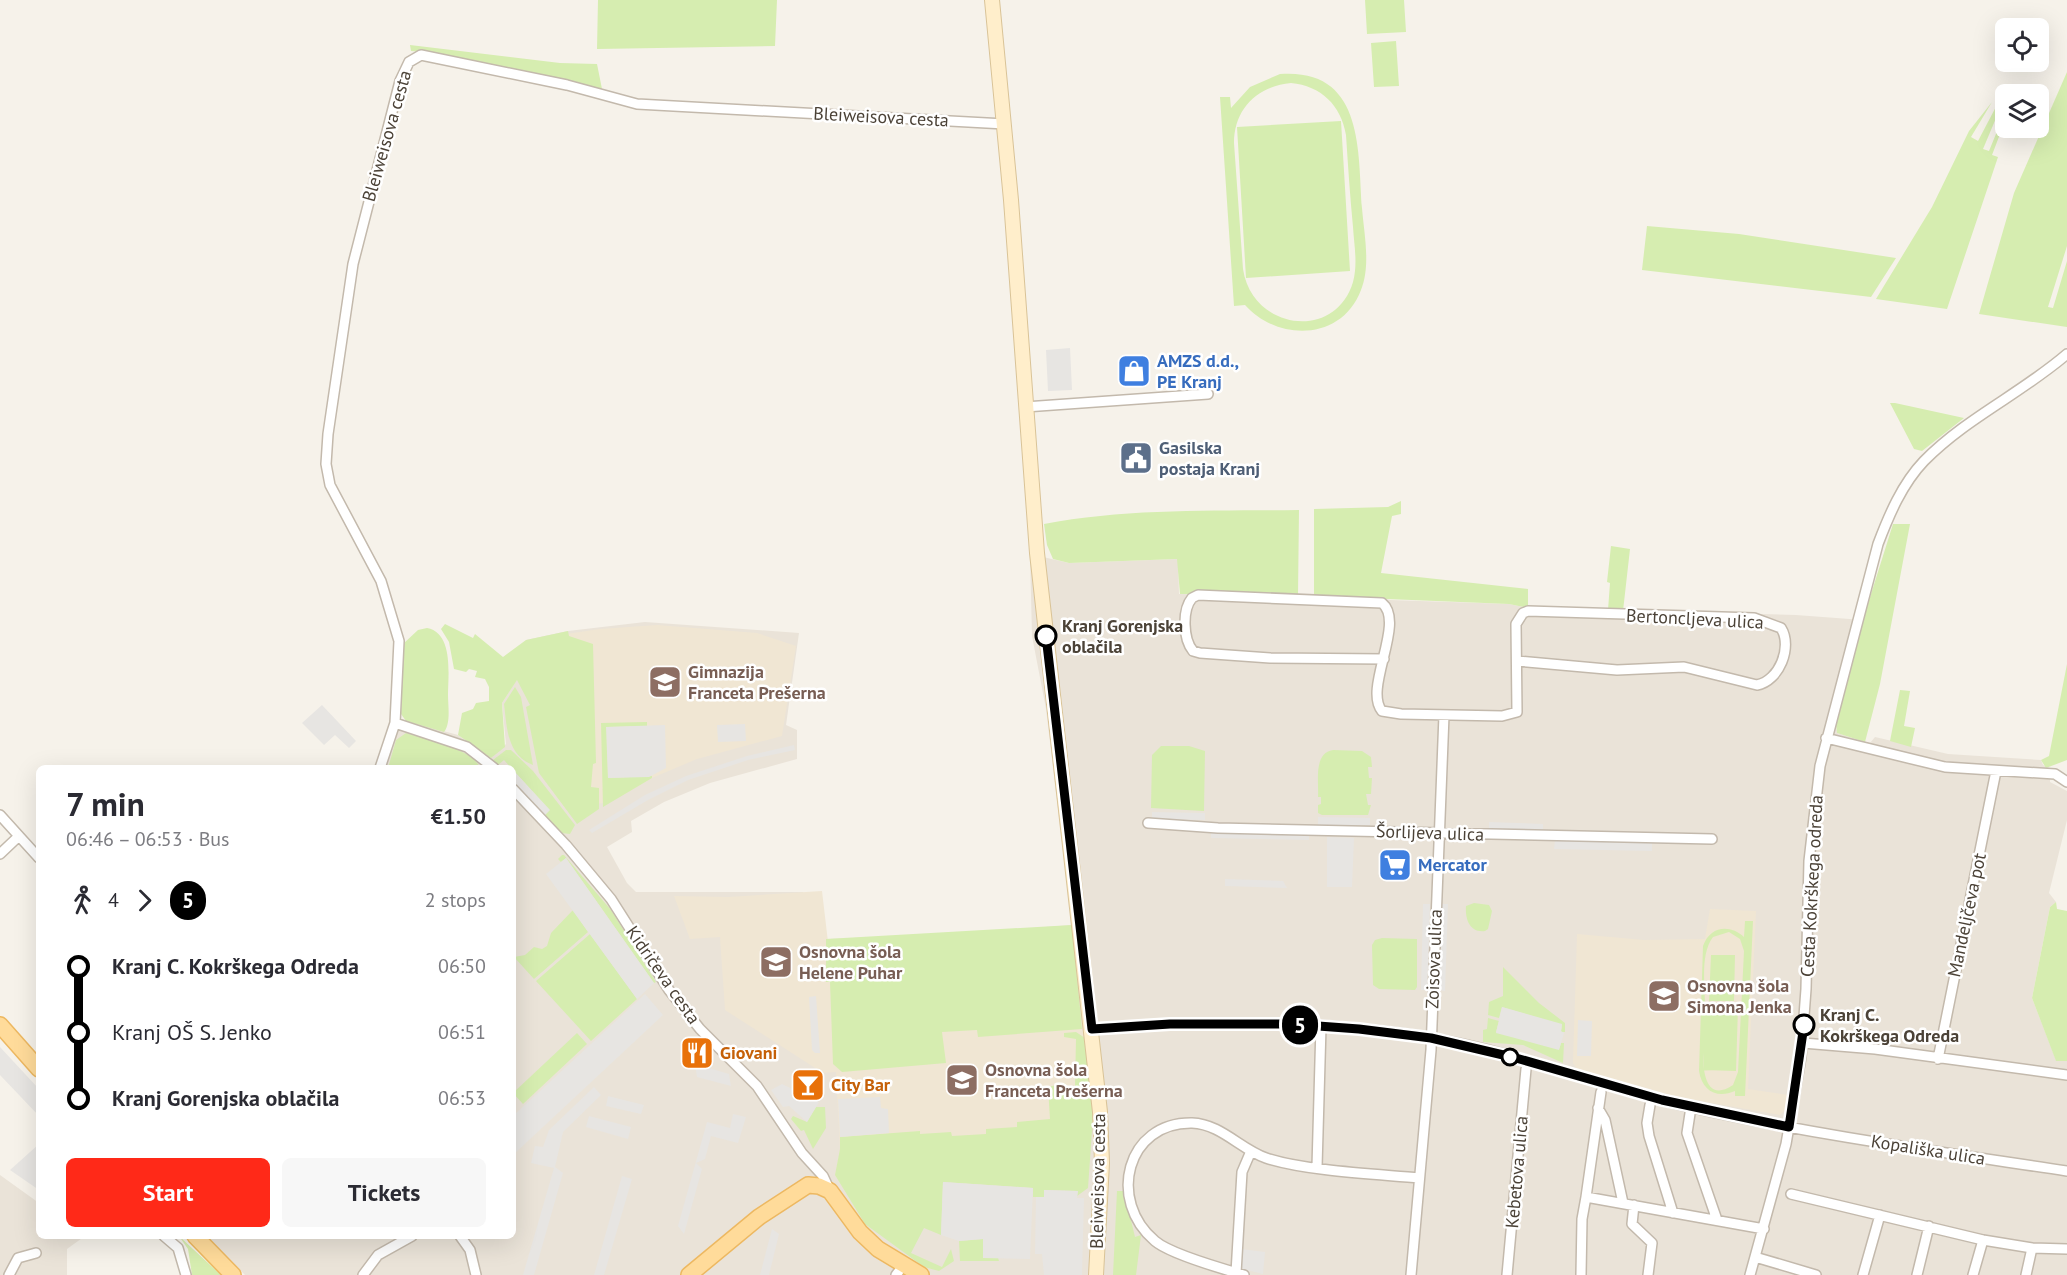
<!DOCTYPE html>
<html lang="en">
<head>
<meta charset="utf-8">
<style>
  body { margin:0; font-family:"PT Sans",sans-serif; background:#f7f7f7; color:#2b2b33; height:100vh; display:flex; flex-direction:column; font-size:22px; white-space:nowrap }
  * { box-sizing:border-box; margin:0 }
  p { font-size:20px; color:#7c7c81 }
  .icon { flex:none; width:33px; height:33px; fill:none; stroke:currentColor; stroke-width:2; stroke-linecap:round; stroke-linejoin:round }
  .map { position:relative; flex:1; overflow:hidden }
  .panel { position:absolute; left:36px; top:765px; width:480px; height:474px; display:flex; flex-direction:column; background:#fff; border-radius:9px; box-shadow:0 6px 24px #0002 }
  .panel>* { flex:none }
  .badge { padding:0 12px; border-radius:20px; font-size:21px; line-height:39px }
  .controls { position:absolute; left:1995px; top:18px; display:grid; gap:12px }
  .controls a { display:grid; place-items:center; width:54px; height:54px; border-radius:9px; background:#fff; box-shadow:0 6px 24px #0002; font-size:30px }
  .map>.badge { position:absolute; translate:-50% -50%; box-shadow:0 0 0 3px #fff }
  .legs { display:flex; align-items:center; gap:9px; height:66px; padding:0 30px; font-size:20px }
  .legs p { margin-inline-start:auto }
  .headline { display:flex; align-items:center; justify-content:space-between; height:102px; padding:0 30px }
  h1 { font-size:33px; font-weight:700; line-height:45px }
  .action { display:flex; gap:12px; margin-top:auto; padding:12px 30px }
  .action a { flex:1; height:69px; border-radius:9px; background:#ff2918; color:#fff; font-size:24px; font-weight:700; line-height:69px; text-align:center }
  .action a+a { background:#f7f7f7; color:#2b2b33 }
  ul { padding:0 30px; list-style:none }
  li { display:flex; align-items:center; gap:21px; height:66px; font-size:22px }
  li i { display:grid; place-items:center; width:9px; height:100%; margin:0 8px; background:currentColor }
  li i::after { content:''; width:15px; height:15px; margin:-8px; border:4px solid; border-radius:50%; background:#fff }
  li p { margin-inline-start:auto }
  li:first-child i { background:linear-gradient(#0000 50%,currentColor 0) }
  li:last-child i { background:linear-gradient(currentColor 50%,#0000 0) }
  .map>svg:first-child { display:block }
  .residential { fill:#eae3d8 }
  .education { fill:#f0e6d3 }
  .green { fill:#d6edb0; fill-rule:evenodd }
  .parking { fill:#e7e5e2 }
  .lines { fill:none; stroke-linecap:round; stroke-linejoin:round }
  .minor-casing { stroke:#c3b9ac; stroke-width:12 }
  .secondary-casing { stroke:#d9c397; stroke-width:16 }
  .primary-casing { stroke:#edb861; stroke-width:18 }
  .minor { stroke:#fff; stroke-width:9 }
  .secondary { stroke:#ffeecb; stroke-width:14 }
  .primary { stroke:#ffdb9a; stroke-width:15 }
  .line-1-casing { stroke:#fff; stroke-width:14 }
  .line-1 { stroke:#000; stroke-width:9 }
  .stop-1-dot { fill:#fff; stroke:#000; stroke-width:3 }
  .labels { text-anchor:middle; stroke-width:5; stroke-linejoin:round; paint-order:stroke }
  .street-label { font-size:18px; fill:#4b4237; stroke:#fff }
  .shop-label { font-size:18px; font-weight:bold; fill:#366cbe; stroke:#fff; text-anchor:start }
  .service-label { font-size:18px; font-weight:bold; fill:#4e5e75; stroke:#fff; text-anchor:start }
  .stop-label { font-size:18px; font-weight:bold; fill:#4b4237; stroke:#fff; text-anchor:start }
  .education-label { font-size:18px; font-weight:bold; fill:#785e54; stroke:#fff; text-anchor:start }
  .food-label { font-size:18px; font-weight:bold; fill:#c56008; stroke:#fff; text-anchor:start }
</style>
</head>
<body>
<div class="map">
<svg width="2067" height="1275" viewBox="0 0 2067 1275">
  <rect width="100%" height="100%" fill="#f6f2ea"/>
  <path class="residential" d="M1030,554l39,9 109,-4 1,35 202,4 9,2 119,4 19,4 268,7 67,5 -27,105 1,8 33,10 5,-6 73,17 93,6 2,5 7,3v14l17,9v29l-18,73 7,9 -6,5 -18,91 24,62 11,1v214h-1822l-38,-39h306v-468h-138l17,-51 66,18 33,23 15,-14 -4,-41 15,-24 9,-39 42,-9 77,-9 154,11 -13,92 11,5v29l-87,24 -46,19 -33,19 1,11 -25,15 20,36 9,9h167l23,47 114,-4 132,-10 -26,-216 -14,-73z
    M0,1175l39,28v33h46l-18,13v26h-67z"/>
  <path class="education" d="M657,625l100,8 39,13 -14,90 -85,23 -45,19 -43,25 -29,1 -41,-166 61,-9z
    M822,891l6,51 242,-16 23,191 -217,55 -3,57 -8,-5 -30,-49 5,-26 -4,-77 -13,1 -98,-63 -5,-73 -30,2 -16,-43 54,1z
    M1710,909l46,2 -8,178 40,6 -3,15 -5,5 -102,-18 -101,-28 -4,-6 4,-129 67,6 61,-1z"/>
  <path class="green" d="M598,0h179l-2,46 -178,3z
    M1365,0h39l2,32 -39,2z
    M1396,41l3,45 -25,1 -3,-44z
    M410,45l150,18 37,1 5,25 -166,-36 -25,-2z
    M2067,72v174l-19,61 5,1 14,-47v66l-88,-13 35,-121z
    M1280,74c84,-6 78,76 82,134 2,26 9,57 -1,82 -19,51 -83,52 -116,15l-11,1 -14,-209h10l1,11 19,-21zM1291,83c30,3 50,22 55,52 2,31 4,61 7,92 1,17 5,37 0,55 -18,60 -101,48 -110,-13l-9,-126c0,-34 23,-57 57,-60z
    M2007,92l-24,57 6,2 16,-39v9l-13,34 6,2 -51,152 -71,-10 56,-92 37,-76 23,-29 -21,35 7,4 21,-40 -4,-2z
    M1341,121l9,150 -104,7 -9,-151z
    M1647,226l92,8 157,24 -25,39 -229,-27z
    M1890,403h5l69,15 -42,33 -8,-2z
    M1401,501v13l-9,2 -11,57 147,16v19l-19,-4 -195,-8v-87l74,-2z
    M1299,510l-1,85 -118,-1 -3,-35 -108,4 -16,-4 -6,-14 -3,-21c83,-16 171,-13 255,-14z
    M1893,524h17l-30,160 -15,58 -28,-9 -1,-8 30,-115z
    M1611,546l19,3 -7,62 -15,-1 2,-27 -3,-1z
    M445,624l28,14 2,-4 28,23 23,-17 42,-9 1,5 24,8 3,119 -3,1 -2,23 8,1v21l-22,15 -38,-51 -13,-66 4,-2 -13,-25 -15,23 3,44 -14,11 -33,-23 4,-22 11,-4 3,-6 13,-2v-14l-4,-8 -10,-2 2,-6 -8,-2 -3,3 -12,-3 -5,-27 -8,-13z
    M427,628c27,5 21,48 21,67 0,11 3,28 -4,37l-38,-11 -5,-7 2,-70 15,-14z
    M2067,664v96l-21,8 -5,-8 8,-4z
    M515,687l6,10 12,68c-26,-10 -26,-37 -29,-61z
    M1900,690l10,1 -6,35 11,2 -4,19 -21,-6z
    M647,722v4l-40,1 1,51 44,-2v2l-49,29 -2,-84z
    M406,733c18,6 68,16 74,35h-92l8,-28z
    M1161,746h28l16,5 -1,60 -53,-3 1,-53z
    M506,750h5l22,21 42,54 -5,9 -9,-1 -17,-17 5,-6 -45,-50 -6,5 -5,-5z
    M1333,750l29,1 9,6 1,10h-4l1,11h3l-1,16h-5l2,11h3l-3,10h-46l-4,-2v-8l3,-1v-7h-3c1,-15 -5,-44 15,-47z
    M562,855h2l47,55 45,72 -2,1 -88,-125 -5,4 -3,-3z
    M2056,902l1,7 10,2v150h-11l-24,-63 18,-91z
    M1474,903l15,2 3,6 -4,18 -3,2c-16,2 -20,-13 -19,-25z
    M573,910l15,22 -54,47 -20,-22 11,-2 9,-8 8,2 5,-3 4,-13z
    M1745,921h8l-8,175h-10v-5c-18,8 -33,0 -36,-20l4,-125c7,-20 27,-22 41,-9zM1729,932l11,7 4,12 -6,121 -5,13c-27,18 -30,-13 -30,-32l1,17 32,1 2,-64 -33,-1c0,-21 -5,-52 8,-69z
    M1072,925l10,104 -104,8 -1,-7 -35,2 4,31 -104,9 -9,-8 -3,-82h-4v-43z
    M590,934l47,65 -46,42 -55,-60z
    M1382,938l35,1v48l-2,3 -36,-1 -6,-4 -1,-40 3,-5z
    M1711,955h24l-1,46h-25z
    M1503,967l36,36 26,20v9h-4l1,-7 -60,-18 -3,11 -11,-3 1,-13 14,-6z
    M1488,1018l11,3 -3,11 63,17 2,-6h3l-1,20 -40,-18 -40,-3v-12l4,-1z
    M1076,1032l9,6 8,79 -5,71 -11,8 1,-5 -34,-1v7h-11v-9l-90,-6 -2,53 -17,-7 -13,25 31,14 9,-18 3,12 -15,10 -15,-4 -59,-43 -30,-49 5,-26v-12l80,-6v3l31,-2 1,4 34,-2v-5l31,-2v-5l33,-3 -2,-32 17,-4 1,4 9,-1 1,-47 -12,-2v-4z
    M577,1033l10,11 -64,60 -10,-11z
    M816,1107h9l1,21 -13,21 -9,-19 -3,1 -10,-12 2,-3 14,6z
    M1117,1191h7l11,46 6,-2 -5,40h-23z
    M179,1236l42,39h-29l-4,-26z
    M983,1239v19h15l1,3h-39l-1,-20z"/>
  <path class="parking" d="M1070,348l2,42 -24,1 -2,-41z
    M322,705l34,36 -7,7 -14,-13 -11,10 -22,-22z
    M745,724l1,17 -28,1 -1,-17z
    M665,725l1,43 -17,9 -41,1 -2,-51z
    M794,745l1,5 -47,10 -60,20 -40,20 -56,33 -3,-3 56,-35 41,-19 61,-20z
    M513,770l37,40 -6,6 -31,-34z
    M1152,812l53,1v7l-53,-1z
    M1318,817l52,1v7h-52z
    M1489,822l54,2v8l-54,-1z
    M1211,830l98,2v8l-98,-2z
    M1327,837l27,1 -2,49h-25z
    M1555,840l97,2v9l-98,-2z
    M566,858l88,125 -17,16 -91,-125z
    M1225,879l58,2 4,7 -62,-2z
    M1423,904h7l-3,86h-6z
    M1441,904h7l-3,87 -6,-1z
    M645,994l18,21 -150,140v-39z
    M816,996l4,57h-5l-3,-3 -3,-53z
    M1502,1007l60,17 -1,7 3,2 -5,17 -63,-17z
    M1578,1020l14,1 -1,35h-14z
    M0,1047l39,42v27l-39,-41z
    M695,1064l34,10 2,12 -34,-9z
    M782,1084l37,18 -12,20 -18,-16 -6,1 -12,-17z
    M594,1087l7,8 -38,37 -8,35 8,6 -29,102h-11l31,-107 -23,-5 4,-17 8,1 6,-17z
    M608,1096l36,9 -3,9 -35,-8z
    M880,1097l1,11 7,1 1,24 -49,4 -2,-38z
    M733,1114l13,3 -8,26 -27,-7 -6,23 -9,4 6,6 -18,65 -6,-8 29,-104 23,6z
    M589,1116l42,11 -3,12 -42,-12z
    M39,1144v46l-29,-20z
    M622,1176l10,3 -28,96h-10z
    M943,1182l90,6 -3,71 -47,-1v-19l-24,2 -18,-6z
    M1044,1190l34,1 -1,7h7l-2,77h-38l-2,-21h-7l1,-57h8z
    M772,1229l7,5 -10,41h-9z
    M1241,1249l24,3 -2,22 -24,-6z"/>
  <g class="lines">
    <g class="minor-casing">
      <path id="minor" d="M1025,407l183,-13
        M1384,659l-114,-1 -70,-5 -7,-2c-10,-12 -11,-41 -1,-53l6,-3 184,8c24,19 -19,86 0,108l19,3 101,2 15,-4 -1,-88 7,-11 5,-2 226,7 27,10c12,19 -2,53 -24,57l-73,-18 -67,3 -100,-9
        M395,723l72,24 27,21
        M1826,738l119,29 110,7 12,8
        M380,768l15,-45 4,-82 -18,-60 -51,-96 -4,-21 2,-30 25,-170 47,-183 9,-19 12,-7 146,30 70,19 368,20
        M513,789l53,56 45,54 58,91 31,39 57,57 45,67 21,23 7,15
        M0,815l19,21
        M1148,823l70,5 494,11
        M0,854l19,-18 20,22
        M1092,1029c112,-9 227,-10 338,9 88,14 172,49 259,69 125,28 252,45 378,64
        M1803,1043l72,6 192,26
        M1938,1059l58,-288
        M1650,1105l-3,18 2,13 24,77
        M1691,1107l-4,26 30,87
        M1598,1108l7,12 18,83
        M1317,1167l4,-141
        M1791,1194l192,46 49,8
        M1586,1197l15,-105
        M1634,1205l-2,19 20,19 -4,32
        M164,1236l14,12 8,27
        M460,1236l10,14 6,25
        M1755,1257l61,18
        M1236,1273l6,-101 9,-21
        M9,1275l9,-17 18,-5
        M363,1275l15,-20 34,-19
        M896,1275l7,-9
        M1244,1275c-21,-6 -74,-21 -89,-34 -48,-40 -29,-119 37,-118 29,1 48,26 74,35 40,13 109,16 153,20
        M1411,1275l20,-225 13,-335
        M1507,1275l19,-206
        M1581,1275l1,-56 4,-22 178,32
        M1750,1275l36,-131 15,-87 5,-68 3,-128 11,-95 58,-222c11,-29 24,-60 46,-83 42,-43 98,-68 143,-107
        M1863,1275l17,-60
        M1917,1275l12,-49
        M1973,1275l10,-35
        M2026,1275l6,-27 35,1"/>
    </g>
    <g class="secondary-casing">
      <path id="secondary" d="M992,0l19,200 26,353 63,559 2,51 -6,112"/>
    </g>
    <g class="primary-casing">
      <path id="primary" d="M0,1025l39,44
        M195,1236l38,39
        M689,1275l70,-58 49,-32 11,1 11,5 30,41 18,17 43,26"/>
    </g>
    <use href="#minor" class="minor"/>
    <use href="#secondary" class="secondary"/>
    <use href="#primary" class="primary"/>
  </g>
  <g class="lines">
    <g class="line-1-casing">
      <path id="line-1" d="M1046,636l46,393 78,-5h121l68,5 72,9 85,20 146,42 127,27 15,-102"/>
    </g>
    <use href="#line-1" class="line-1"/>
  </g>
  <defs>
    <g id="shop-square" transform="scale(1.725)"><rect x="-9" y="-9" width="18" height="18" rx="4" fill="#3f7fe0" stroke="#fff"/><path d="M-5-2.5h2.3a2.7 3.5 0 0 1 5.4 0H5L5.5 6h-11ZM-1.5-2.5h3a1.5 2.3 0 0 0-3 0Z" fill="#fff"/></g>
    <g id="civic-square" transform="scale(1.725)"><rect x="-9" y="-9" width="18" height="18" rx="4" fill="#5c6f8a" stroke="#fff"/><path d="M-.6-6.5H3V-4.5H.6V-3L4-1V1h2V6H-6V1h2V-1L-.6-3ZM-1.2 2.5V6h2.4V2.5Z" fill="#fff"/></g>
    <g id="school-square" transform="scale(1.725)"><rect x="-9" y="-9" width="18" height="18" rx="4" fill="#8d6e63" stroke="#fff"/><path d="M0-5L7-2L0 1L-7-2ZM-4 1L0 2.5L4 1V4Q0 6-4 4Z" fill="#fff"/></g>
    <g id="supermarket-square" transform="scale(1.725)"><rect x="-9" y="-9" width="18" height="18" rx="4" fill="#3f7fe0" stroke="#fff"/><path d="M-6-5.5h2.5l.6 2H6L4.5 2H-2.5L-4.4-4H-6ZM-1.5 3.2a1.3 1.3 0 1 0 .1 0ZM3 3.2a1.3 1.3 0 1 0 .1 0Z" fill="#fff"/></g>
    <g id="restaurant-square" transform="scale(1.725)"><rect x="-9" y="-9" width="18" height="18" rx="4" fill="#e8710a" stroke="#fff"/><path d="M-5-6h1v4h1v-4h1v4h1v-4h1v5L-1.5 .5V6h-2V.5L-5-1ZM5-6V6H3V1.5H1.5Q1.5-4 5-6Z" fill="#fff"/></g>
    <g id="bar-square" transform="scale(1.725)"><rect x="-9" y="-9" width="18" height="18" rx="4" fill="#e8710a" stroke="#fff"/><path d="M-6-5H6L.8 .8V4.5H3.5V6h-7V4.5H-.8V.8Z" fill="#fff"/></g>
  </defs>
  <g fill-rule="evenodd">
    <use href="#shop-square" x="1134" y="371"/>
    <use href="#civic-square" x="1136" y="458"/>
    <use href="#school-square" x="665" y="682"/>
    <use href="#supermarket-square" x="1395" y="865"/>
    <use href="#school-square" x="776" y="962"/>
    <use href="#school-square" x="1664" y="996"/>
    <use href="#restaurant-square" x="697" y="1053"/>
    <use href="#school-square" x="962" y="1080"/>
    <use href="#bar-square" x="808" y="1085"/>
  </g>
  <g class="stop-1-dot">
    <circle cx="1046" cy="636" r="10"/>
    <circle cx="1804" cy="1025" r="10"/>
    <circle cx="1510" cy="1057" r="8"/>
  </g>
  <g class="labels">
    <g class="street-label">
      <text transform="translate(881 117) rotate(3)" y="6">Bleiweisova cesta</text>
      <text transform="translate(387 136) rotate(-74)" y="6">Bleiweisova cesta</text>
      <text transform="translate(1695 619) rotate(3)" y="6">Bertoncljeva ulica</text>
      <text transform="translate(1430 833) rotate(2)" y="6">Šorlijeva ulica</text>
      <text transform="translate(1812 886) rotate(-87)" y="6">Cesta Kokrškega odreda</text>
      <text transform="translate(1967 915) rotate(-78)" y="6">Mandeljčeva pot</text>
      <text transform="translate(1434 959) rotate(-88)" y="6">Zoisova ulica</text>
      <text transform="translate(663 975) rotate(55)" y="6">Kidričeva cesta</text>
      <text transform="translate(1928 1150) rotate(9)" y="6">Kopališka ulica</text>
      <text transform="translate(1517 1172) rotate(-85)" y="6">Kebetova ulica</text>
      <text transform="translate(1098 1181) rotate(-89)" y="6">Bleiweisova cesta</text>
    </g>
    <g class="shop-label">
      <text x="1157" y="367">AMZS d.d.,<tspan x="1157" dy="21">PE Kranj</tspan></text>
      <text x="1418" y="871">Mercator</text>
    </g>
    <g class="service-label">
      <text x="1159" y="454">Gasilska<tspan x="1159" dy="21">postaja Kranj</tspan></text>
    </g>
    <g class="stop-label">
      <text x="1062" y="632">Kranj Gorenjska<tspan x="1062" dy="21">oblačila</tspan></text>
      <text x="1820" y="1021">Kranj C.<tspan x="1820" dy="21">Kokrškega Odreda</tspan></text>
    </g>
    <g class="education-label">
      <text x="688" y="678">Gimnazija<tspan x="688" dy="21">Franceta Prešerna</tspan></text>
      <text x="799" y="958">Osnovna šola<tspan x="799" dy="21">Helene Puhar</tspan></text>
      <text x="1687" y="992">Osnovna šola<tspan x="1687" dy="21">Simona Jenka</tspan></text>
      <text x="985" y="1076">Osnovna šola<tspan x="985" dy="21">Franceta Prešerna</tspan></text>
    </g>
    <g class="food-label">
      <text x="720" y="1059">Giovani</text>
      <text x="831" y="1091">City Bar</text>
    </g>
  </g>
</svg>
<div class="controls">
<a><svg class="icon" aria-label="locate" viewBox="0 0 24 24"><circle cx="12" cy="12" r="6"/><path d="M12 2v4M12 18v4M2 12h4M18 12h4"/></svg></a>
<a><svg class="icon" aria-label="layers" viewBox="0 0 24 24"><path d="M12 4l9 5-9 5-9-5zM3 14l9 5 9-5"/></svg></a>
</div>
<b class="badge" style="left:1300px;top:1025px;background:#000;color:#fff">5</b>
<section class="panel">
<div class="headline"><div><h1>7 min</h1><p>06:46 – 06:53 · Bus</p></div><b>€1.50</b></div>
<div class="legs"><svg class="icon" aria-label="walk" viewBox="0 0 24 24"><circle cx="13" cy="4" r="2"/><path d="M13 8l-2 6 4 7M11 14l-3 7M7 12l3-4h3l4 4"/></svg>4<svg class="icon" aria-label="forward" viewBox="0 0 24 24"><path d="M9 5l7 7-7 7"/></svg><b class="badge" style="background:#000;color:#fff">5</b><p>2 stops</p></div>
<ul>
<li><i style="color:#000"></i><b>Kranj C. Kokrškega Odreda</b><p>06:50</p></li>
<li><i style="color:#000"></i><span>Kranj OŠ S. Jenko</span><p>06:51</p></li>
<li><i style="color:#000"></i><b>Kranj Gorenjska oblačila</b><p>06:53</p></li>
</ul>
<div class="action"><a>Start</a><a>Tickets</a></div>
</section>
</div>
</body>
</html>
